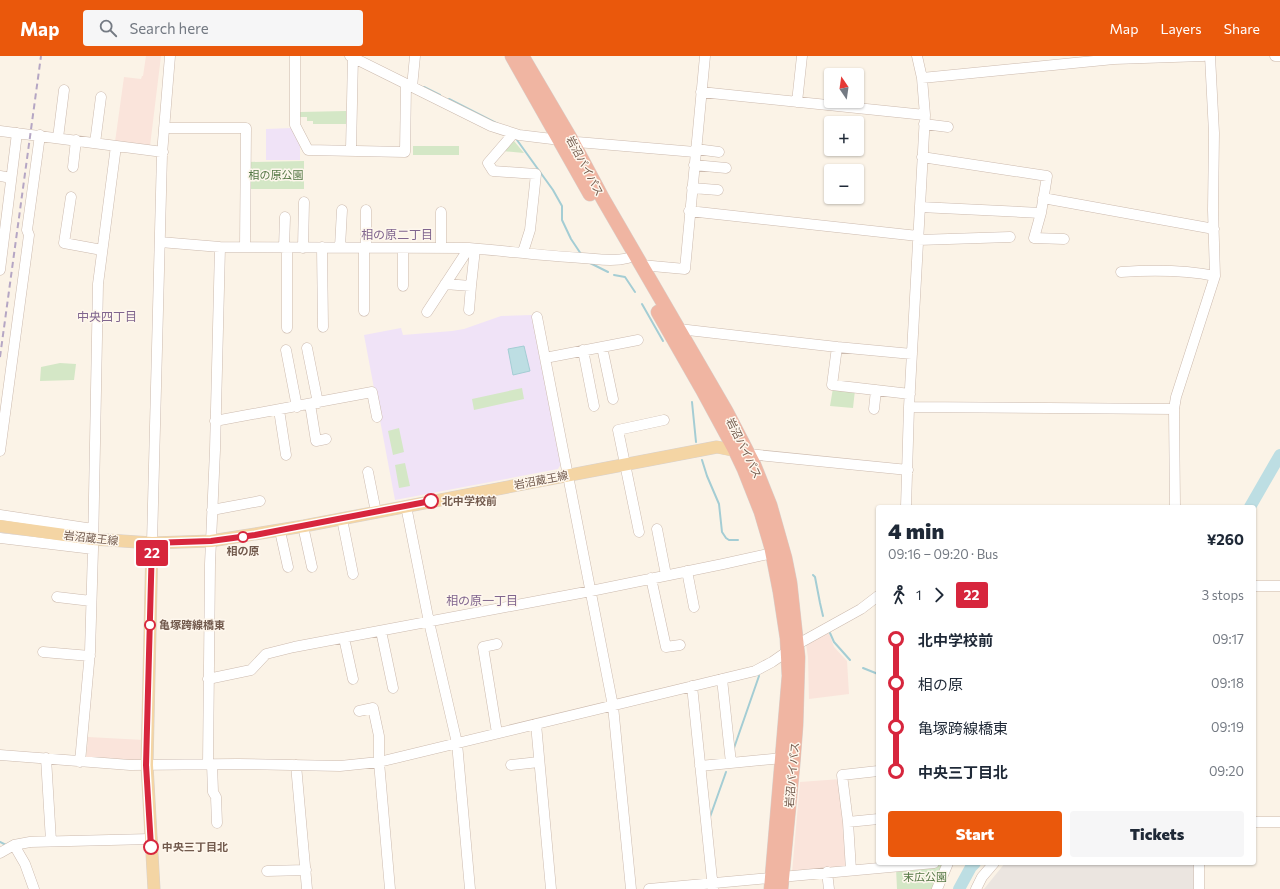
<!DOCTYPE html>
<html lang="en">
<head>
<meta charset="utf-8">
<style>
  body { margin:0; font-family:Commissioner,"Noto Sans JP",sans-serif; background:#f6f6f7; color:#1f2937; height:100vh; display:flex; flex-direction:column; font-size:15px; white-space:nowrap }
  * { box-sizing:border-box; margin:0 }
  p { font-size:13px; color:#747a83 }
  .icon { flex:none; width:22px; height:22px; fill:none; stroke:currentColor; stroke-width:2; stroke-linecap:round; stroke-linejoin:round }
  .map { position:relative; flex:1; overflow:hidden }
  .sheet { position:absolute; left:876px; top:449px; width:380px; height:360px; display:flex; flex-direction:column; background:#fff; border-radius:4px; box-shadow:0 1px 3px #0004 }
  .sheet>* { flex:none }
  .badge { padding:0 8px; border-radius:3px; font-size:14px; line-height:26px }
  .needle { width:26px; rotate:347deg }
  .buttons { position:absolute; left:824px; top:12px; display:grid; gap:8px }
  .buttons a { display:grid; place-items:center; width:40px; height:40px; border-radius:4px; background:#fff; box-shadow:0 1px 3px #0004; font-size:20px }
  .map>.badge { position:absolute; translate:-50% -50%; box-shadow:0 0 0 2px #fff }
  .legs { display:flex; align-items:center; gap:6px; height:44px; padding:0 12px; font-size:13px }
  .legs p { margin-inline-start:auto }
  .overview { display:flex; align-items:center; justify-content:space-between; height:68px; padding:0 12px }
  h1 { font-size:22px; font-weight:800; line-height:30px }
  .button { display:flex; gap:8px; margin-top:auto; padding:8px 12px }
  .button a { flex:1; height:46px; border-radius:4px; background:#ea580c; color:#fff; font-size:16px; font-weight:800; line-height:46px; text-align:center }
  .button a+a { background:#f6f6f7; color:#1f2937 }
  ul { padding:0 12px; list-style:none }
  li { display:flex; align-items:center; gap:14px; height:44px; font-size:15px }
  li i { display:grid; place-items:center; width:6px; height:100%; margin:0 5px; background:currentColor }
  li i::after { content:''; width:10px; height:10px; margin:-5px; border:3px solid; border-radius:50%; background:#fff }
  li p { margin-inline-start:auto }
  li:first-child i { background:linear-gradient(#0000 50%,currentColor 0) }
  li:last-child i { background:linear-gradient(currentColor 50%,#0000 0) }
  header { display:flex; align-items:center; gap:24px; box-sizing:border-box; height:56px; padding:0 20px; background:#ea580c; color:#fff }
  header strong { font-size:19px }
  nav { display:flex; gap:22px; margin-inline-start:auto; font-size:14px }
  .search { width:280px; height:36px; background:#f6f6f7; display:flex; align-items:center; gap:10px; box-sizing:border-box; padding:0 14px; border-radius:4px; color:#747a83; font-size:15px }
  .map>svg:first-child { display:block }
  .commercial { fill:#fae4db }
  .industrial { fill:#ebe5e0 }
  .education { fill:#f0e3f7 }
  .green { fill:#d4e7c6 }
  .water { fill:#bddee3; stroke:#a4cdd4 }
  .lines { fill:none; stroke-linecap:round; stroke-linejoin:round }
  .stream { stroke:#a4cdd4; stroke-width:2 }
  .river { stroke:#bddee3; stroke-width:12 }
  .minor-casing { stroke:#ccbaae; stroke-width:11 }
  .major-casing { stroke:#d8d1cd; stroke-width:13 }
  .highway-casing { stroke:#d8d1cd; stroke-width:15 }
  .minor { stroke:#fff; stroke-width:10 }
  .major { stroke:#f4d5a4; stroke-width:12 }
  .highway { stroke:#f0b5a2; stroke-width:14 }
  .rail { stroke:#b5a6c4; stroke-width:2; stroke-dasharray:6 4; stroke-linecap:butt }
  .line-1-casing { stroke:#fff; stroke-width:9 }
  .line-1 { stroke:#d7263d; stroke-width:6 }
  .stop-1-dot { fill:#fff; stroke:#d7263d; stroke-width:2 }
  .labels { text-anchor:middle; stroke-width:3; stroke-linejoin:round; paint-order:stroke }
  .street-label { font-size:11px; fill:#725a4d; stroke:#fef7ed }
  .park-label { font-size:11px; fill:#557846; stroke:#fef7ed }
  .stop-label { font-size:11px; font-weight:bold; fill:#725a4d; stroke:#fef7ed; text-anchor:start }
  .neighbourhood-label { font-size:12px; fill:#80658e; stroke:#fef7ed }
</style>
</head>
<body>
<header>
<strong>Map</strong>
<div class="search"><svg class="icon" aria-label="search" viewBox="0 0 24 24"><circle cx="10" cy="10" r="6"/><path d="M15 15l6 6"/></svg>Search here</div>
<nav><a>Map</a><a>Layers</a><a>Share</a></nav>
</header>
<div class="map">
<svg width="1280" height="833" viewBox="0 0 1280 833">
  <rect width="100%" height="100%" fill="#fbf3e7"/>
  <path class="commercial" d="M146,0h15l-11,90 -35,-4 9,-65 17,2 1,-3h1z
    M829,577l5,14 13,14 2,33 -40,5 -1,-42 -2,-13z
    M88,681l56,3 -1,21 -57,-2z
    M841,723l7,88 -56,6 8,-91z"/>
  <path class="industrial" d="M1005,807h191l1,26h-213z"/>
  <path class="education" d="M292,72l8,12v20h-34v-31z
    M532,259l30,147 -4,7 -163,31 -31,-165 37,-7 2,7 49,-4 12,-2 37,-13z"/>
  <path class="green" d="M346,55l1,13h-34v-3h-6v-4h-7v-5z
    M514,85l10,12 -22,-2z
    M413,90h46v9h-46z
    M304,105v28h-56v-27z
    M60,307l16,1 -2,16 -34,1 1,-14z
    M522,332l2,11 -50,11 -2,-11z
    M833,332l22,2 -2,18 -23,-2z
    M399,372l5,24 -11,3 -5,-24z
    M405,407l5,23 -11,2 -4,-23z
    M945,808l-11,25h-37l-1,-21z"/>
  <path class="water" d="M524,290l6,25 -17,4 -5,-26z"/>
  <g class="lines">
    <path class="stream" d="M424,31l16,8
      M449,43l49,25
      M517,84l36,50 9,16v14l9,19 10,15
      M590,207l18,9
      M614,219l11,2 10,15
      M642,248l21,37
      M692,346l4,40
      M702,404l5,16 12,28 3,28 4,6 3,2h9
      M813,519l2,2 5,26 3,13
      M830,577l4,9 16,18
      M863,612l15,6
      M734,692l25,-72
      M710,761l16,-45
      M0,786l6,3"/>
    <path class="river" d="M1250,451l30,-52
      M959,833l12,-22 4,-4"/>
    <g class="minor-casing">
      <path id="minor" d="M295,0v69l13,25 97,2 1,-67
        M350,0l141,70 28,9 58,7 118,10
        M1275,0h5
        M922,22l192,-19 89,-3
        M412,31l3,-31
        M701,36l224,23
        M797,46l5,-46
        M924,68l24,3
        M164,72h82l-1,119
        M0,75l163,21
        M513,78l-25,29 5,8 43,3 -6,56 -7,22
        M58,82l6,-48
        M95,87l6,-46
        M696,93l23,3
        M351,94l2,-94
        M694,109l32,3
        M73,111l3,-27
        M0,120l11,2
        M692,132l26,2
        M71,141l-7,46 38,7
        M1043,142l171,31
        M920,151l121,6 6,-37 -125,-19
        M689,155l229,25
        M1041,157l-7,25 30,1
        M918,184l92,-3
        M160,186l60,5 249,1c37,3 75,8 113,10 15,1 31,4 46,0
        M322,191l1,80
        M340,191l2,-37
        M284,192l1,-31
        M287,192v80
        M303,192l1,-46
        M366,192v-38
        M403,192v38
        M441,192v-36
        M641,209l44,4 20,-213
        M0,214l17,-137
        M1121,216c31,-2 64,-2 94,4
        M445,228l26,2 4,-37
        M469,254l2,-24
        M364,255v-63
        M427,256l42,-64
        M537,261l76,389 18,183
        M679,273l158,18 75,7
        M602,291l11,52
        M837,291l-5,38 78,9
        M307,292l11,55
        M286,294l11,57
        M583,294l11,56
        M545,302l93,-18
        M310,348l6,37 10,-2
        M909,351l265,2
        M874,353l2,-19
        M279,354l7,45
        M215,365l157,-29 5,25
        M0,395l29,-216 -2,-5 13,-95
        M748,398l160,16
        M368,416l8,40
        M406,450l23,116 28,121 13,146
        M906,451l3,-100 16,-292 -3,-37 -5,-22
        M1175,451l-1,-98 2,-12 39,-121 -2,-66 1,-77 -4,-77
        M212,454l48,-9
        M0,459l93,14
        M342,463l11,55
        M303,470l9,41
        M657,473l9,46
        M280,475l8,36
        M639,476l-21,-102 46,-10
        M0,482l93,11 5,-265 18,-138
        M152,487l10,-389 8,-98
        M687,515l7,36
        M651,522l15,69 14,-2
        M1254,530h26
        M57,541l34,4
        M381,575l12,57
        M344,582l9,41
        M43,596l47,4
        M208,623l43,-9 15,-16 28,-7 297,-56 132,-27 50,-11
        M722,623l9,84
        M692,630l21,203
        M359,655l14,-3 6,28v26l11,127
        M536,668l15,165
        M497,677l-14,-86 14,-3
        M0,699l130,10 108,-1 102,2 39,-4 376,-91 17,-9 26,-18 63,-35 17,-13
        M46,702l5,83
        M80,706l10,-110 3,-103
        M208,708l2,-200 5,-114 5,-203
        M212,708l1,28 3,5 1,26
        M296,709l11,124
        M511,709l28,-3
        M700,710l83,-8
        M848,766l30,-3
        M1254,766h26
        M14,789l11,19 9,25
        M0,797l14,-8 16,-3 120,-3
        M1199,807v26
        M851,814l-3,-48 -6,-47 36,-4
        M267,815l39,-1
        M827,816l2,17
        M649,833l285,-26
        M937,833l11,-26
        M976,833l6,-12 12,-14"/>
    </g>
    <g class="major-casing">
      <path id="major" d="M0,470l93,13 59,4 59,-2 93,-15 413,-79 25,5
        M152,487l-5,222 7,124"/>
    </g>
    <g class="highway-casing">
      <path id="highway" d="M512,0l78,138
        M522,0l50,85 31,58 123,212 28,54 16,40 15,53 5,25 8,74 -2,68 -3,39 -12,125
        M658,256l44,77 33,61 9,19 17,43 10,34 9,46 7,46 2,38 -18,213"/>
    </g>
    <use href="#minor" class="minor"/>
    <use href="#major" class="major"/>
    <use href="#highway" class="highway"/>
    <path class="rail" d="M0,301l41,-301"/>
  </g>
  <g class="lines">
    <g class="line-1-casing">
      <path id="line-1" d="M151,791l-5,-82 6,-222 59,-2 44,-6 176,-34"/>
    </g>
    <use href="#line-1" class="line-1"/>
  </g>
  <g class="stop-1-dot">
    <circle cx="431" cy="445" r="7"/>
    <circle cx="243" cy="481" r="5"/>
    <circle cx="150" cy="569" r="5"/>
    <circle cx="151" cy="791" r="7"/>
  </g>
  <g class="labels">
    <g class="street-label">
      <text transform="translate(585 110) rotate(62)" y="4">岩沼バイパス</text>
      <text transform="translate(744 392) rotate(64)" y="4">岩沼バイパス</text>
      <text transform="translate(541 424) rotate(-11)" y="4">岩沼蔵王線</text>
      <text transform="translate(91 482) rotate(6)" y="4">岩沼蔵王線</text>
      <text transform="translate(792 719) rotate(-85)" y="4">岩沼バイパス</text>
    </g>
    <g class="park-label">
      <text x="276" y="123">相の原公園</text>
      <text x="925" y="825">末広公園</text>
    </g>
    <g class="stop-label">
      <text x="442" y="449">北中学校前</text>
      <text x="243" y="499" text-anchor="middle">相の原</text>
      <text x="159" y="573">亀塚跨線橋東</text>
      <text x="162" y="795">中央三丁目北</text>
    </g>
    <g class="neighbourhood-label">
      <text x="397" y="183">相の原二丁目</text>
      <text x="107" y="265">中央四丁目</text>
      <text x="482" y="549">相の原一丁目</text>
    </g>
  </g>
</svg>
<div class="buttons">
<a><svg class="needle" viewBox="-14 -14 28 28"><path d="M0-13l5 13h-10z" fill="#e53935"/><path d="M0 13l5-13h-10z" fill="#747a83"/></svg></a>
<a>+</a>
<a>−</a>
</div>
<b class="badge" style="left:152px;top:497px;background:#d7263d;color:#fff">22</b>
<section class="sheet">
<div class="overview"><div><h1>4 min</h1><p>09:16 – 09:20 · Bus</p></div><b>¥260</b></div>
<div class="legs"><svg class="icon" aria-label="walk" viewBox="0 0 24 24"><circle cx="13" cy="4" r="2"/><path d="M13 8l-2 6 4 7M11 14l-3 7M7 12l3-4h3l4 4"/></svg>1<svg class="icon" aria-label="forward" viewBox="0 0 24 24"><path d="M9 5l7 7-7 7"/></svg><b class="badge" style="background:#d7263d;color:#fff">22</b><p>3 stops</p></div>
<ul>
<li><i style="color:#d7263d"></i><b>北中学校前</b><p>09:17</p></li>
<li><i style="color:#d7263d"></i><span>相の原</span><p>09:18</p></li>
<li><i style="color:#d7263d"></i><span>亀塚跨線橋東</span><p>09:19</p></li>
<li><i style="color:#d7263d"></i><b>中央三丁目北</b><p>09:20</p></li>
</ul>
<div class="button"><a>Start</a><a>Tickets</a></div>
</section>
</div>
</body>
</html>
